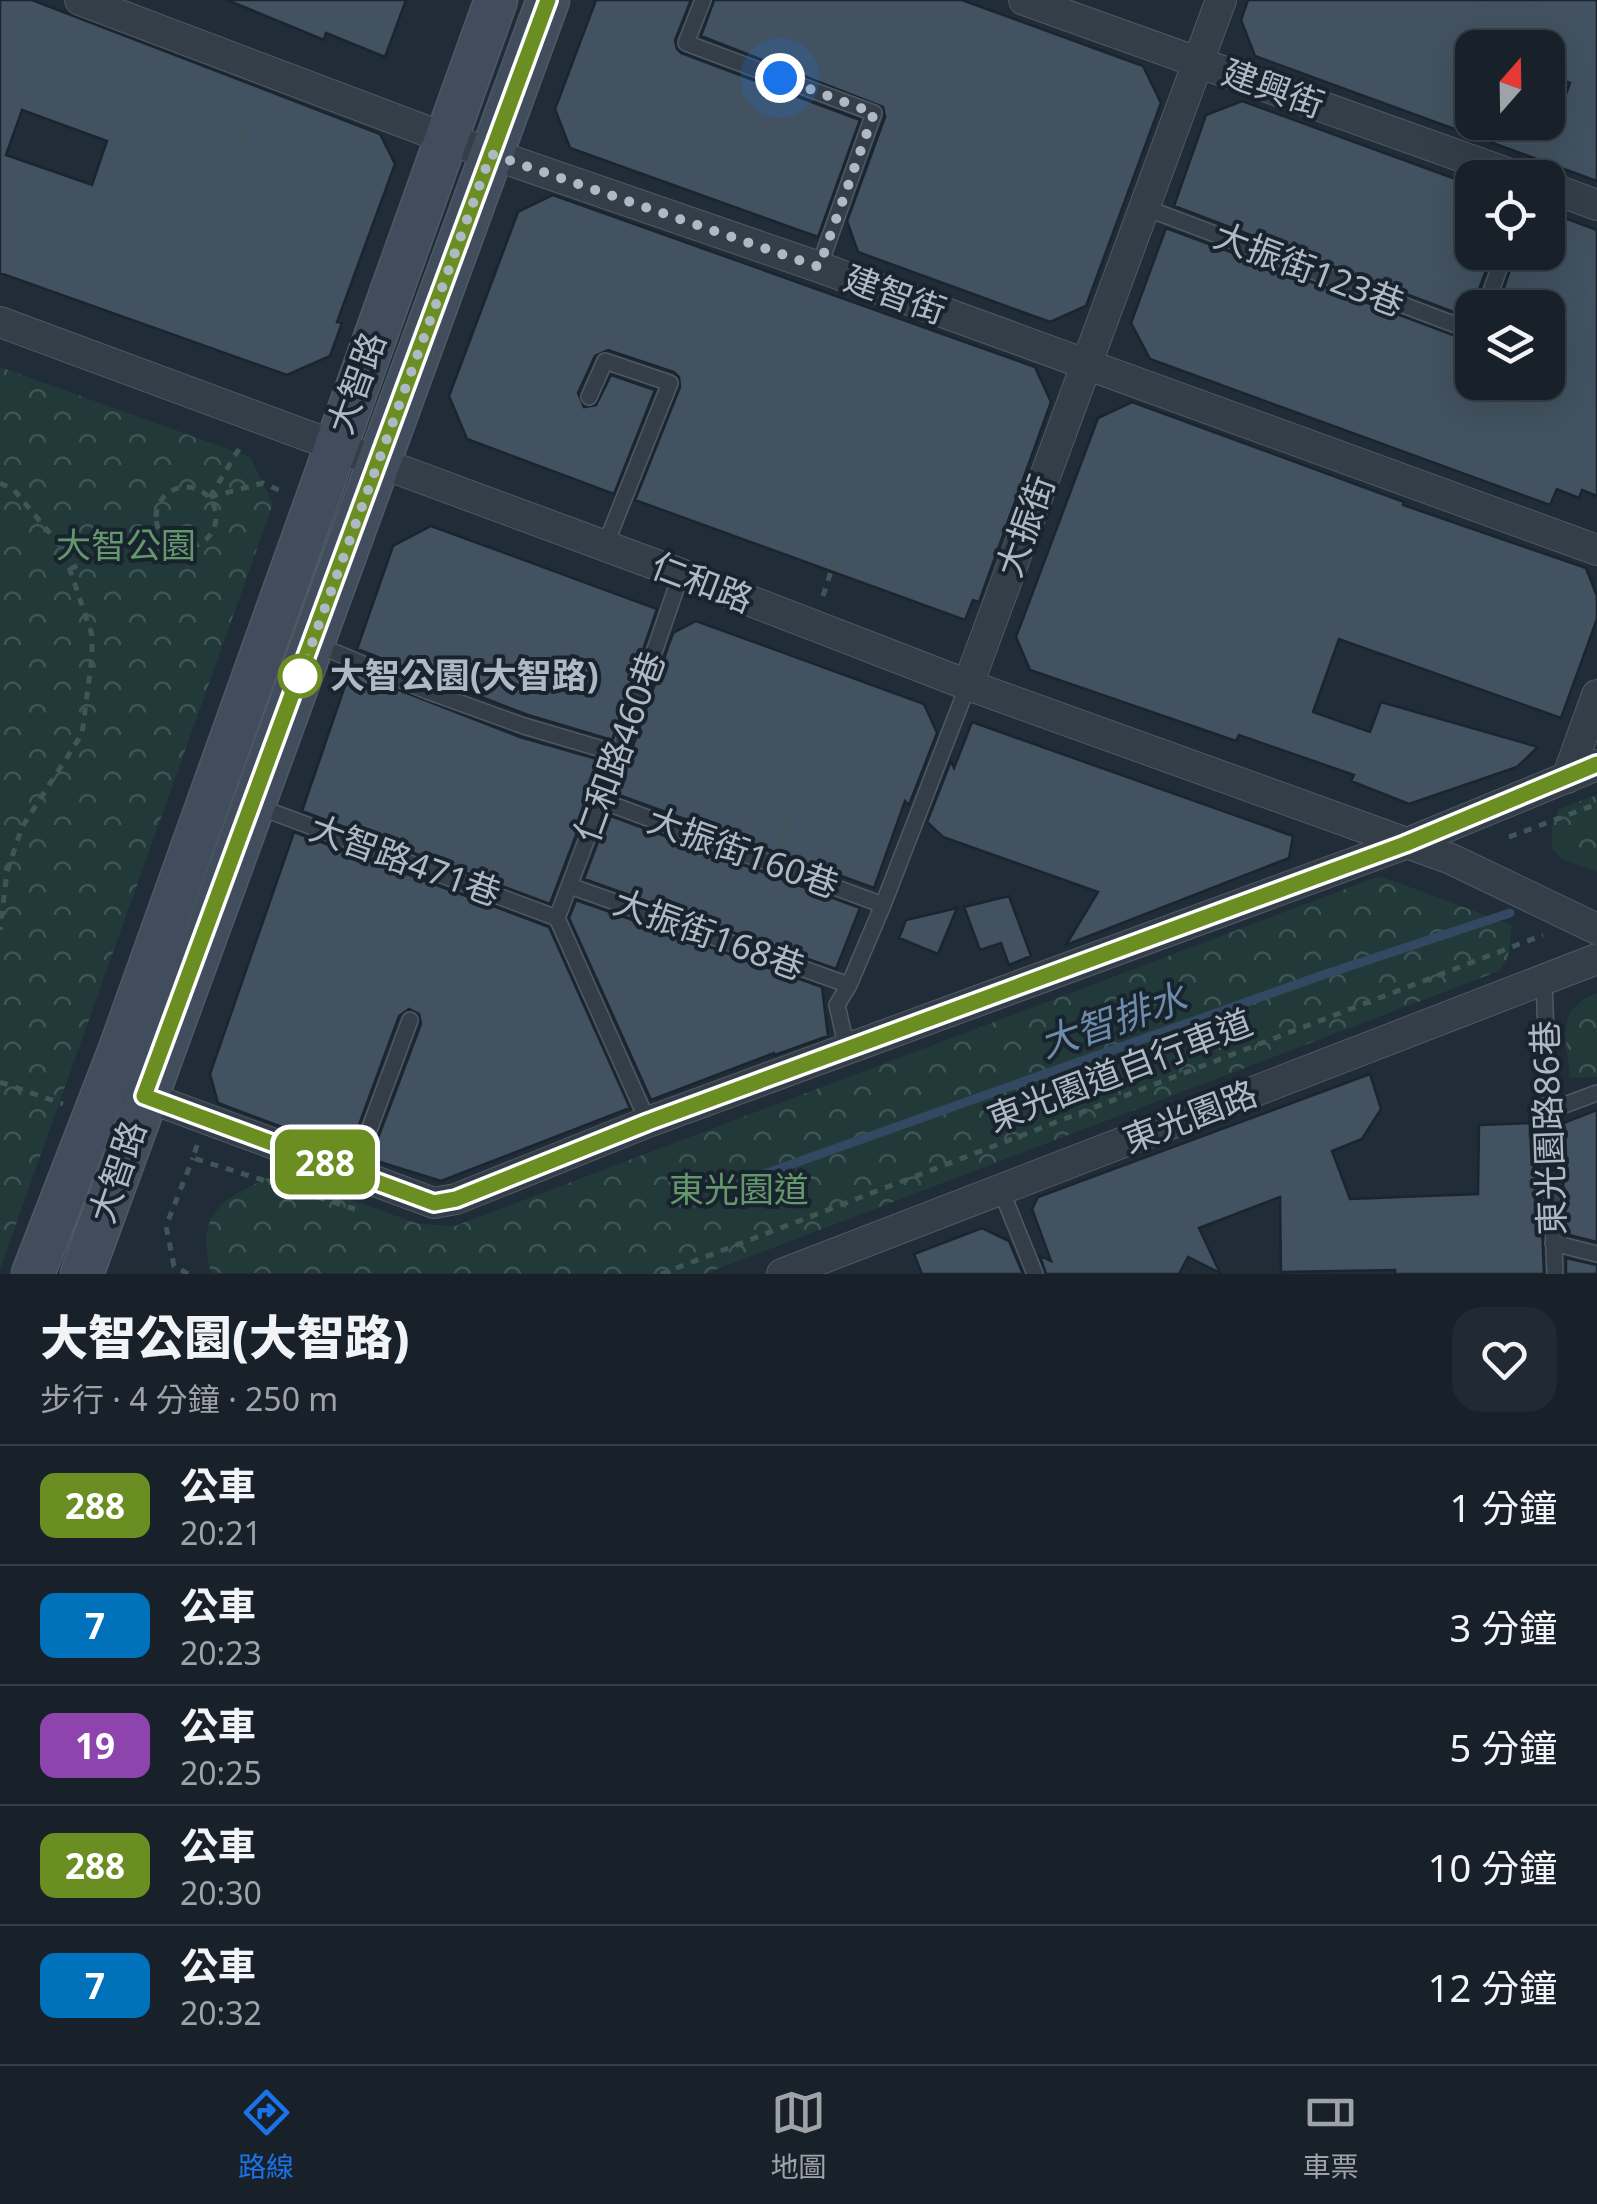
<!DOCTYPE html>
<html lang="zh-TW">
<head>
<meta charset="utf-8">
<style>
  body { margin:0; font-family:"Noto Sans","Noto Sans TC",sans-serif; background:#212932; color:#f1f3f6; height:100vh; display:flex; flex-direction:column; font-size:38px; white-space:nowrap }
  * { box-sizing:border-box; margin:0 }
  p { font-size:32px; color:#9fa3a8 }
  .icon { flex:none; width:55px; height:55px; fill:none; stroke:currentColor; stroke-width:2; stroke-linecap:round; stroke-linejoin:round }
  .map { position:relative; height:1274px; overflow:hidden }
  .sheet { display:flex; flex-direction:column; background:#18212a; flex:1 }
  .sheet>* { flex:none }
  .badge { padding:0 20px; border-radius:15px; font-size:35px; line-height:65px }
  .needle { width:65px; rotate:20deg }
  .fabs { position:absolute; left:1455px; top:30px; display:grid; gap:20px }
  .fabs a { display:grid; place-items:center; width:110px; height:110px; border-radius:20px; background:#18212a; box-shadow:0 10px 40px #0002,0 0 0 2px #363e47; font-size:50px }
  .you { position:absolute; width:50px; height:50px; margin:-25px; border:8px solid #fff; border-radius:50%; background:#1a73e8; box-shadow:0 0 0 15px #1a73e833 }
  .map>.badge { position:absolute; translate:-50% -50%; box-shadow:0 0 0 5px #fff }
  .round { display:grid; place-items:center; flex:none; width:105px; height:105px; border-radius:30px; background:#212932 }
  .headline { display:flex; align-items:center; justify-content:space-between; height:170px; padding:0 40px }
  h1 { font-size:48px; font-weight:800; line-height:75px }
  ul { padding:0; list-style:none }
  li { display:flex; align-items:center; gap:30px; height:120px; padding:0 40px; border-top:2px solid #363e47 }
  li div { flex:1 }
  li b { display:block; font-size:38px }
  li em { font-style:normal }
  li .badge { min-width:110px; font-weight:700; text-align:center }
  .menu { display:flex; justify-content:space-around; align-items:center; height:140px; border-top:2px solid #363e47; background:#18212a; font-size:28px; color:#9fa3a8 }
  .menu a { display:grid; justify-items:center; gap:5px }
  .menu .current { color:#1a73e8 }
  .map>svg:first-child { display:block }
  .park { fill:url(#park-crowns) }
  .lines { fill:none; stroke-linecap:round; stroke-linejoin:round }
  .stream { stroke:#324961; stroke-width:9 }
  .building { fill:#425260; stroke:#1b252f; stroke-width:2.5; fill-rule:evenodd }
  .lane-casing { stroke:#4e5963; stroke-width:18 }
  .street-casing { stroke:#4e5963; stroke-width:32 }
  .secondary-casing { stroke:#4e5963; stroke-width:45 }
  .path { stroke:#3f5657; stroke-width:5; stroke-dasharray:8 8; stroke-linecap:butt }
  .lane { stroke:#333e49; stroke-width:15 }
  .street { stroke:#333e49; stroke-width:30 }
  .secondary { stroke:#414d5c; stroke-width:42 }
  .line-casing { stroke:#fff; stroke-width:22 }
  .line { stroke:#6b8e23; stroke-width:15 }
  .walk { stroke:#adb9c5; stroke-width:10; stroke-dasharray:0 18 }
  .stop-dot { fill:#fff; stroke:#6b8e23; stroke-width:5 }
  .labels { text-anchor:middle; stroke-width:8; stroke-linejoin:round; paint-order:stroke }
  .street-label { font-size:35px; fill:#adb9c5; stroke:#19232d }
  .park-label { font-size:35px; fill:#64976c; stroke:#19232d }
  .stop-label { font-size:35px; font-weight:bold; fill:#adb9c5; stroke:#19232d; text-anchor:start }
  .water-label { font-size:38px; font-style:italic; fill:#6d8caa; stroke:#19232d }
</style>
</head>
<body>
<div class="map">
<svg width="1597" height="1274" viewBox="0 0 1597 1274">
  <defs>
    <pattern id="park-crowns" width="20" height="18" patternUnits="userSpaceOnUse" patternTransform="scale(2.5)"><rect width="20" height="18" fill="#223939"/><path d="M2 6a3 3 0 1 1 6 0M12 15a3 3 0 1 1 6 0" fill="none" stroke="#3f5454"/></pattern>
  </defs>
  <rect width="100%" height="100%" fill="#202c38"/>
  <path class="park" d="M0,367l250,90 23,47 -273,765z
    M1597,795v77l-35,-13 -10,-10v-21l7,-19z
    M1380,876l132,49 -4,33 -9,13 -795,303 -493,-1c-17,-63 14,-76 66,-99l142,50 36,2z
    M1597,993v84l-27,1c-3,-39 -17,-68 27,-85z"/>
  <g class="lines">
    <path class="stream" d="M736,1184l584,-208 190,-63"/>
  </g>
  <path class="building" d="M0,0h32l348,134 15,30 -58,158 5,1 -12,33 -43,19 -287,-102zM22,110l85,31 -15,44 -86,-30z
    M227,0h179l-21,57 -59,-24 -2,7z
    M596,0h95l-16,40 2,9 4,4 179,67 -42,117 -248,-89 -15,-39z
    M714,0h248l181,66 18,37 -75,203 -36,16 -192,-70 -11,-31 38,-104 -2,-10 -182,-71z
    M1248,0h349v181l-342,-125 -14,-36zM1472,48h76v27l22,8 -14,39h-84z
    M1242,101l230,84v67h21l-21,56v11l-298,-113 32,-91z
    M553,195l482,172 16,35 -72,200 -6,-2 -8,20 -330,-120 45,-113 -1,-10 -5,-5 -66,-22 -13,6 -17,37 6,14 12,-2 15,-30 44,15 -41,104 -147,-55 -18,-43 69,-184z
    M1548,212l49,18v266l-15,-6 -3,8 -22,-9 -7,16 -400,-146 -19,-36 35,-95 306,114v40h76v-74h-51l19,-56h32z
    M1132,402l272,100 -1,3 183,63 11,28v23l-36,99 -222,-79 -26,73 57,20 11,-30 157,45 -21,20 -108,37 -58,-23 3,-6 -115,-40 -3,6 -206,-71 -14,-33 82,-219z
    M431,526l226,83 -45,131 -84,-25 -171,-66 36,-103z
    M696,621l228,83 13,29 -28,72 -4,-4 -31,87 -258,-94 57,-161z
    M350,671l170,66 84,24 -54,143 -248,-93z
    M972,722l321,114 -4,22 -223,87 32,-53 -155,-55 -16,-15 24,-61 3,7z
    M608,815l252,93 -24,61 -252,-90z
    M294,832l255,95 81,181 -189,73 -71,-22 51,-135 -2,-10 -10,-5 -10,7 -50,136 -131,-49 -8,-29z
    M1009,896l22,60 -22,9 -8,-22 -21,7 -16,-43z
    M576,900l246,87 6,49 -53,19 -1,-2 -123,47 -82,-182z
    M957,908l-19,46 -39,-16 7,-18z
    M1370,1074l11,35 -19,30 -30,12 18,48 128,-5 1,-69 51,-2v13l8,-3 6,141h-149v-4l-114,2 -1,-75 -81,31 21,45 -32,-16 -9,17h-133l-6,-18 11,5 -19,-52 6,-12z
    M1597,1110v132l-32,-8 -4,-110z
    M982,1228l27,13 14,33h-101l-8,-20z
    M1566,1258l31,7v9h-31z"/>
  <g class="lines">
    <g class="lane-casing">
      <path id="lane" d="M703,0l-17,43 188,70 -55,154
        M1146,208l326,123
        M1485,308l20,-56
        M589,397l16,-36 65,22 -65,163
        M313,643l114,48 97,35 95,28
        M602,801l281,104
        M256,806l301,112
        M570,886l279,99
        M557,918l62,-164 62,-180
        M557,918l91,204
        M1544,981l11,293
        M847,1049l-10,-44 12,-20 34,-80 85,-220
        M1548,1111l49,-18
        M353,1173l57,-153
        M1001,1190l34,84
        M1553,1243l44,11"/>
    </g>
    <g class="street-casing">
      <path id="street" d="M80,0l365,138 374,129 778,283
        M1024,0l497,178
        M1548,187l49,18
        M0,322l681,252 287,111 483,174 146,70
        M968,685l253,-685
        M1567,778l30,-83
        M131,1091l303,112 22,-4 192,-77 757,-278 192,-79
        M782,1274l815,-315"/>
    </g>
    <g class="secondary-casing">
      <path id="secondary" d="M33,1274l86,-222 377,-1052
        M82,1274l466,-1274"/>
    </g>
    <path class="path" d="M196,266l61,-166
      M0,483l14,7 49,59 29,86v22l-10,77 -60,93 -15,45 -7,58
      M156 517a30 30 0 1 1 60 0a30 30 0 1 1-60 0Z
      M210,497l53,-14 20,9
      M210,497l32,-53
      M70,569l85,-39
      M823,596l47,-145
      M1509,837l88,-33
      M779,845l44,-130
      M0,1082l63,22
      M197,1145l-4,13 162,51
      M188,1274l-14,-8 -8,-40 27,-68
      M661,1274l882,-339"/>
    <use href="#lane" class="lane"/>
    <use href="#street" class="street"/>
    <use href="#secondary" class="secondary"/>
  </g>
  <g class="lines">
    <g class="line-casing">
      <path id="line" d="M548,0l-404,1096 290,107 22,-4 192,-77 757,-278 192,-80"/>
    </g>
    <use href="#line" class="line"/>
    <path class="walk" d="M300,676l191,-522 328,113 55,-154 -94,-35"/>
  </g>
  <circle class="stop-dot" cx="300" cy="676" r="20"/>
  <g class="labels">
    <g class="street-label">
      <text transform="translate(1273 89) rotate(20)" y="12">建興街</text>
      <text transform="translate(1309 270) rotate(21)" y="12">大振街123巷</text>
      <text transform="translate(895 295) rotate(20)" y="12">建智街</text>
      <text transform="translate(357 383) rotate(-70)" y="12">大智路</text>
      <text transform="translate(1026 526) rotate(-70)" y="12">大振街</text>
      <text transform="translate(702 583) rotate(21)" y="12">仁和路</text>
      <text transform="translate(620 747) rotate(-70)" y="12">仁和路460巷</text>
      <text transform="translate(743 853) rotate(20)" y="12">大振街160巷</text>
      <text transform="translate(405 861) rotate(20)" y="12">大智路471巷</text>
      <text transform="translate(709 935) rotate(20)" y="12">大振街168巷</text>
      <text transform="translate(1120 1071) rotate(-21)" y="12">東光園道自行車道</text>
      <text transform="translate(1190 1117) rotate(-21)" y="12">東光園路</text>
      <text transform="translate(1549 1128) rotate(-92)" y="12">東光園路86巷</text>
      <text transform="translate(118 1172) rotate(-71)" y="12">大智路</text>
    </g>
    <g class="park-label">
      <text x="126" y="558">大智公園</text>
      <text x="739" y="1202">東光園道</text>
    </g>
    <g class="stop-label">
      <text x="330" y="688">大智公園(大智路)</text>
    </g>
    <g class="water-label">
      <text transform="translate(1113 1021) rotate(-19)" y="13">大智排水</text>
    </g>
  </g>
</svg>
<div class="fabs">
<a><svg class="needle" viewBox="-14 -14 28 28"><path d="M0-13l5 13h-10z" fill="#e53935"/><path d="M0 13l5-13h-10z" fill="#9fa3a8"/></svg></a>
<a><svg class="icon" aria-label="locate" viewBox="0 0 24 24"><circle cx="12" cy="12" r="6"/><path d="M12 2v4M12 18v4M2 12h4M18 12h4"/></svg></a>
<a><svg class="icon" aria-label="layers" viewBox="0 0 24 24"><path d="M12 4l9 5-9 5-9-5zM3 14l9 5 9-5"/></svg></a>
</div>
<div class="you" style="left:780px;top:78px"></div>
<b class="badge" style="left:325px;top:1162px;background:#6b8e23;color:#fff">288</b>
</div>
<section class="sheet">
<div class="headline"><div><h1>大智公園(大智路)</h1><p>步行 · 4 分鐘 · 250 m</p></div><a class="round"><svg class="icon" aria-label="heart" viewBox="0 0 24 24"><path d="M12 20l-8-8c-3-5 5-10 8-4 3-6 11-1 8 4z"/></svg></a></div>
<ul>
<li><span class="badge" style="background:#6b8e23;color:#fff">288</span><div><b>公車</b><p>20:21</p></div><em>1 分鐘</em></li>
<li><span class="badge" style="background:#0072bc;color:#fff">7</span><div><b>公車</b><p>20:23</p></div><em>3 分鐘</em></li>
<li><span class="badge" style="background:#8e44ad;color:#fff">19</span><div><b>公車</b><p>20:25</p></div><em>5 分鐘</em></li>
<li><span class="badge" style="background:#6b8e23;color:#fff">288</span><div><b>公車</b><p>20:30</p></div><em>10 分鐘</em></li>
<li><span class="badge" style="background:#0072bc;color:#fff">7</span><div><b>公車</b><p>20:32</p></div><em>12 分鐘</em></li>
</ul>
</section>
<nav class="menu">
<a class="current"><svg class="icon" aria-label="directions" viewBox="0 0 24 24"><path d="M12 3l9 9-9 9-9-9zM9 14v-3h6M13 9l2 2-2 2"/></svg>路線</a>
<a><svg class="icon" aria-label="map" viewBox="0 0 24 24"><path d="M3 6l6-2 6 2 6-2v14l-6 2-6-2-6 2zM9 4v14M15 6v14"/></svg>地圖</a>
<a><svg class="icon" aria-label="tickets" viewBox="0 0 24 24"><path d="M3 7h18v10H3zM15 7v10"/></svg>車票</a>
</nav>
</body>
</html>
